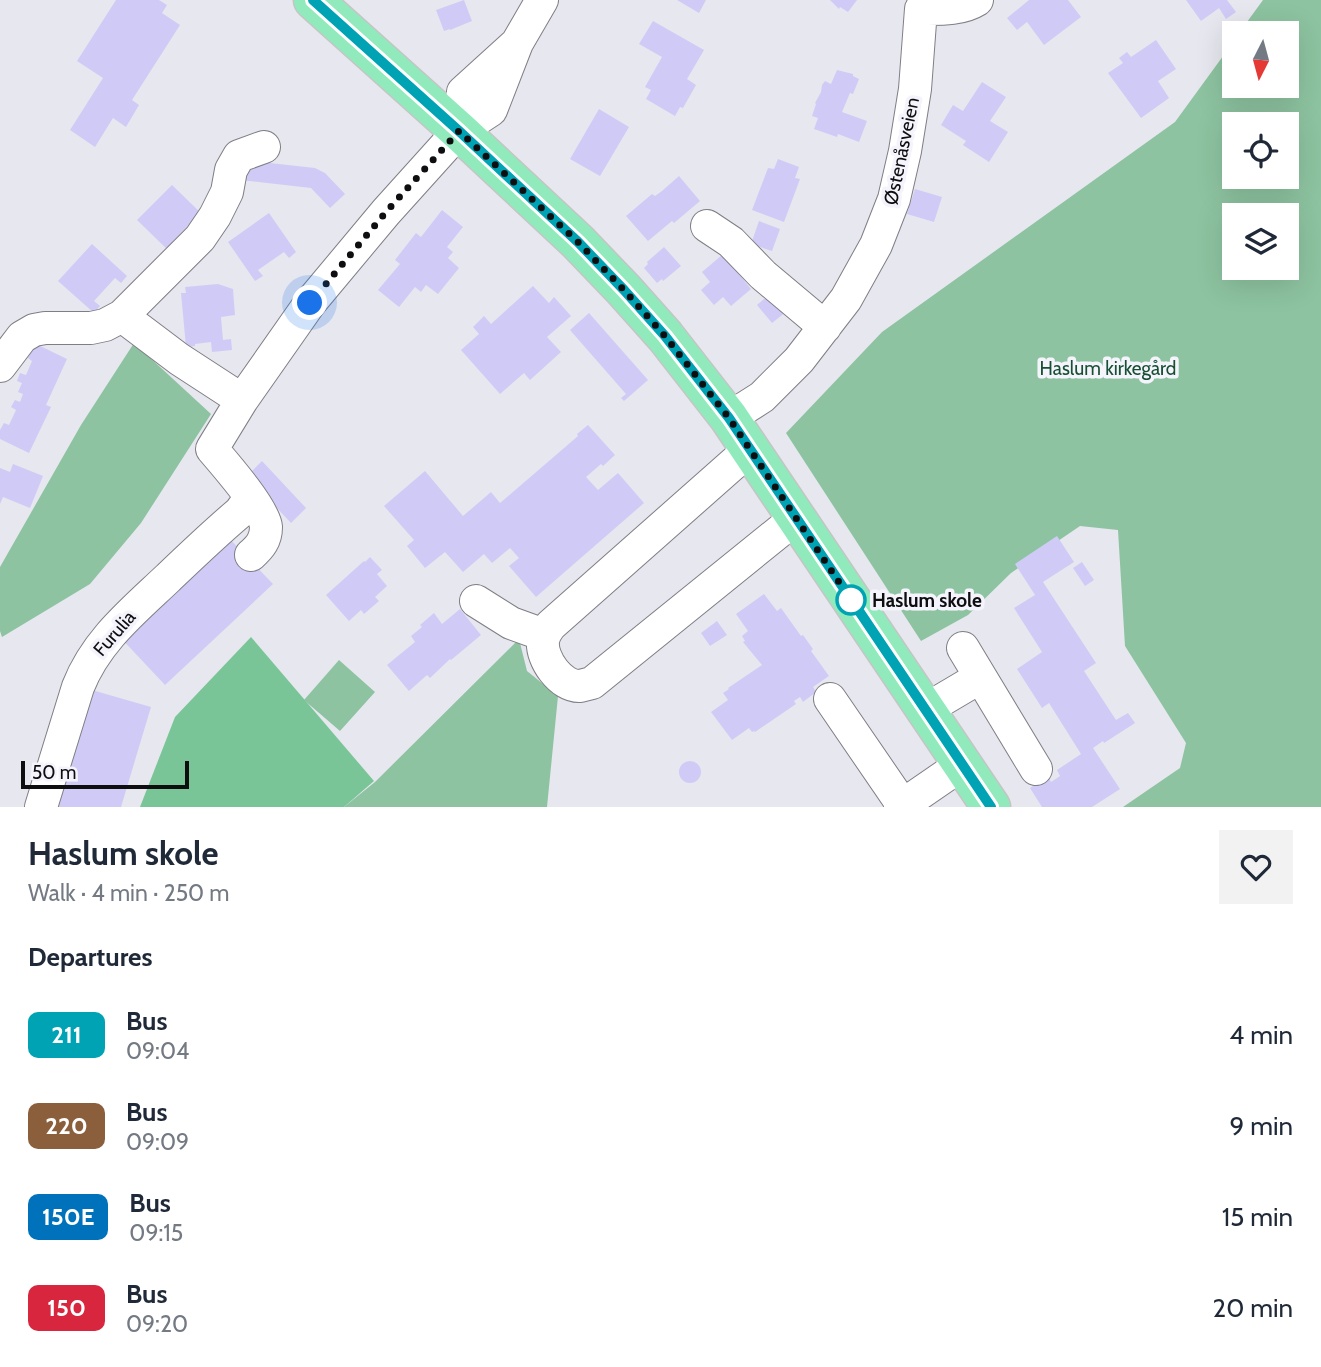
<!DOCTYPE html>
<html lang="en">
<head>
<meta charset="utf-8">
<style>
  body { margin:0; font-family:Cabin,sans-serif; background:#f2f2f3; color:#1f2937; height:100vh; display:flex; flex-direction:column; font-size:26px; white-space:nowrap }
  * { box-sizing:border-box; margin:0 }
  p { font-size:23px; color:#747a83 }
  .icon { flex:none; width:38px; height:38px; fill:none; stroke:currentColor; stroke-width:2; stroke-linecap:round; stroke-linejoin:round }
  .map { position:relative; height:807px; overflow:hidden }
  .sheet { display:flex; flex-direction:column; background:#fff; flex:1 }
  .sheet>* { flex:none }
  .badge { padding:0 14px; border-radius:10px; font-size:24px; line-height:46px }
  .needle { width:46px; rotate:186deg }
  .fabs { position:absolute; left:1222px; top:21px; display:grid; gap:14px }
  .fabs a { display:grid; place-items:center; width:77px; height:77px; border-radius:0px; background:#fff; box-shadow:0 7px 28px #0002; font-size:35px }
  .scale { position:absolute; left:21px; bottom:18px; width:168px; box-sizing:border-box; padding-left:7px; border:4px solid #0e0e11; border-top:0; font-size:19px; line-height:24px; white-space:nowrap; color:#0e0e11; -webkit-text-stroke:5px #f5f4fc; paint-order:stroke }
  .you { position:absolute; width:35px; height:35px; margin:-18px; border:5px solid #fff; border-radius:50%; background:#1a73e8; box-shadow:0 0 0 10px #1a73e833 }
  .map>.badge { position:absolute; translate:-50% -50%; box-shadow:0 0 0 4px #fff }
  h2 { padding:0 28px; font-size:26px; line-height:63px }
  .round { display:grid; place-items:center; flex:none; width:74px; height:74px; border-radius:0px; background:#f2f2f3 }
  .overview { display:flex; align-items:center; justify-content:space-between; height:119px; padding:0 28px }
  h1 { font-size:33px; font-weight:700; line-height:52px }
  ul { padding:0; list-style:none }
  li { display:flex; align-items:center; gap:21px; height:91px; padding:0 28px }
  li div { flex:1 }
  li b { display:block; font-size:26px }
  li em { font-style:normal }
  li .badge { min-width:77px; font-weight:700; text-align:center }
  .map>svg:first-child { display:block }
  .green { fill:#8dc3a0; fill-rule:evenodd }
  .forest { fill:#7ac597 }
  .building { fill:#cfcbf6 }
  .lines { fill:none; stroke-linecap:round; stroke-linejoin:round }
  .minor-casing { stroke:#7f7e85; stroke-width:34 }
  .major-casing { stroke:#c5c5c6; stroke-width:41 }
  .minor { stroke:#fff; stroke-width:32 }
  .major { stroke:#91eabb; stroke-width:38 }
  .line-casing { stroke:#fff; stroke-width:16 }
  .line { stroke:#00a3b4; stroke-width:10 }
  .walk { stroke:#0e0e11; stroke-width:7; stroke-dasharray:0 12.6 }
  .stop-dot { fill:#fff; stroke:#00a3b4; stroke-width:3.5 }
  .labels { text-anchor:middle; stroke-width:7; stroke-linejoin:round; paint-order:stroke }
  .street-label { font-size:19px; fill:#0e0e11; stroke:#f5f4fc }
  .park-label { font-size:19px; fill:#164f31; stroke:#f5f4fc }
  .stop-label { font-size:19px; font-weight:bold; fill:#0e0e11; stroke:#f5f4fc; text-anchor:start }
</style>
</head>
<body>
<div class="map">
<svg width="1321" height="807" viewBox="0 0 1321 807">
  <rect width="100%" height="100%" fill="#e7e7ef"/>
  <path class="green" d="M1263,0h58v807h-198l57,-39 6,-25 -61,-97 -7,-116 -38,-4 -69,47 -43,42 -47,26 -135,-208 96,-101 293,-210 59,-81v45h52v-53h-47zM1234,124h52v53h-52zM1234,215h52v53h-52z
    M134,343l77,71 -70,109 -51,61 -88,53 -2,-6v-64l81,-142z
    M519,639l8,32 31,25 -11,111h-203l31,-25z
    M339,660l36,32 -35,39 -36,-31z"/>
  <path class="forest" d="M251,637l123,144 -30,26h-204l35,-90z"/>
  <path class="building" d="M116,0h43l8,5 -5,8 18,12 -48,75 7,5 -13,22 -13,-9 -18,29 -25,-17 33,-52 -26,-17z
    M464,0l8,21 -22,9v-1l-6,2 -8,-21z
    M677,0h29l-7,13z
    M830,0h27l-9,12 -8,-5 -1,2z
    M1029,0h39l13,17 -37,28 -17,-23 -10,8 -10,-12z
    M1186,0h41l9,12 -10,7 -7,-11 -18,13z
    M653,21l51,29 -17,29 9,6 -13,23 -3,-1 -5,9 -29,-17 5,-9 -6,-3 17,-30 -23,-13z
    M1156,40l20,29 -18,12 11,17 -28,20 -33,-45 15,-10 -4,-5 8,-6 4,5z
    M837,70l16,4v2l6,3 -6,15 -3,-1 -8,19 25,9 -8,21 -21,-8 -1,3 -23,-8 4,-11 -6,-2 4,-12 -1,-1 6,-11 1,-7 3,-4 6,3z
    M982,82l24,15 -16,24 18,11 -19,30 -26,-17 3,-4 -25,-16 12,-20 10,6z
    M599,109l30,18 -29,49 -30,-17z
    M778,159l21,8 -4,11 5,1 -16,43 -32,-12 16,-42 6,1z
    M242,160l73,8 10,5 20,21 -15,14 -19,-20 -71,-8z
    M679,176l21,25 -26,22 -2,-2 -24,20 -22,-25 26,-22 3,2 7,-5z
    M172,185l34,33 -12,1 -22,23 5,5 -6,6 -34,-33z
    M915,189l27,8 -8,25 -27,-8z
    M442,210l21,17 -16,20 6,5 -5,6 11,10 -21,26 -12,-9 -5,7 -6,-5 -16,20 -21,-17 22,-26 -5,-4 21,-27 5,4z
    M269,213l27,39 -7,6 -5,-6 -26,18 5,6 -8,5 -27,-39z
    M759,221l21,8 -8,22 -21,-7z
    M92,244l35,32 -6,7 -6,-5 -21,23 6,5 -6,7 -36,-32z
    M664,247l17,19 -18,15 -1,-2 -5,4 -13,-15 4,-4 -1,-2z
    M722,255l8,9 5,-3 7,8 -4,4 13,16 -20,17 -8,-9 -9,8 -13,-15 9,-8 -8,-10z
    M218,284l15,5 2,26 -14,2 2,23 8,-1 1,11 -20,2 -1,-10 -16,2v2l-9,1 -5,-54h5l-1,-6z
    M533,286l16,17 5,-6 17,19 -24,21 14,15 -31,28 -6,-7 -24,21 -39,-44 18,-16 -6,-7 11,-11 7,8z
    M776,289l15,19 -19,15 -15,-18z
    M589,313l59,67 -24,21 -3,-3 5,-4 -56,-64z
    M32,342l35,17 -21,46 5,2 -22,46 -29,-14v-9l4,-7 5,2 7,-15 -5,-3 4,-7 5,2 3,-8 -5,-2 4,-9 -5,-2 3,-8 6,2 6,-14 -4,-3 3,-7 -2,-1z
    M588,425l27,30 -12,11 -2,-2 -15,13 12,13 20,-17 26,30 -108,94 -27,-31 10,-8 -9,-10 -18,15 -8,-9 -21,18 -18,-20 -20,16 -18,-22 7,-6 -30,-34 41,-35 38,45 28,-24 9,11 78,-67 -1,-2z
    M262,461l44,47 -15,15 -44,-47z
    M13,464l30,12 -13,32 -27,-11 -3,7v-36l10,4z
    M225,534l48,50 -108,101 -47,-50z
    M1057,536l17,26 -31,20 53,81 -12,8 32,49 12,-7 7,10 -31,20 -1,-2 -10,7 27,41 -28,18h-50l-12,-19 18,-12 3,6 9,-6 -3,-6 24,-16 -32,-51 -7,5 -25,-39 25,-17 -28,-44 21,-13 -20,-31z
    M370,557l12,13 -5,4 10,12 -12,11 4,4 -15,13 -3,-4 -12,11 -23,-26 38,-34 1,1z
    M1082,562l12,18 -9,6 -12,-18z
    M764,594l13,17 4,-3 20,28 2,-1 10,14 -2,2 18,25 -16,11 3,5 -13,10 -3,-5 -6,4 2,3 -41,28 -1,-1 -2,1 -3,-4 -17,12 -21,-28 17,-12 -5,-7 6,-4 -1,-1 34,-23 -19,-23 2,-1 -3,-5 6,-5 -12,-17z
    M460,609l21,26 -30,25 -1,-1 -20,19 -3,-3 -18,16 -22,-26 28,-23 -4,-6 11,-9 -2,-2 14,-12 8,11z
    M717,621l10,14 -17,11 -9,-13z
    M85,688l66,19 -30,100h-74z
    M679 772a11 11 0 1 1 22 0a11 11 0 1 1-22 0Z"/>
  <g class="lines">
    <g class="minor-casing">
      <path id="minor" d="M517,43l25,-43
        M707,226l24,16 32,33 62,52
        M122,316l57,43 63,41
        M0,366l22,-29 12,-7 11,-2h46l14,-3 17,-9 78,-78 15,-22 12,-24 4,-22 8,-14 25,-9
        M729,418l33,-21 37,-37 47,-61 30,-54 18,-46 11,-48 10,-62 6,-80c19,0 40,1 56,-9
        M750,449l-199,176c-4,5 -7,9 -8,16 -2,18 18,46 37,45 4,-1 8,-2 12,-3l204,-165
        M251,555c9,-8 15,-15 15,-28 -1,-17 -42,-64 -54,-78l30,-49 68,-97 76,-91 73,-81 32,-21 26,-67 -54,49 -4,39
        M476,601l35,22 33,12
        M963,648l73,121
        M830,699l74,108
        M925,710l54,-32
        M41,807l37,-120c18,-46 54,-75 90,-109 23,-22 47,-45 72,-66l10,-14
        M900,807l61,-42"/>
    </g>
    <g class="major-casing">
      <path id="major" d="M313,0l146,131 119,111 46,48 41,46 64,82 262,389"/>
    </g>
    <use href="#minor" class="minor"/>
    <use href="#major" class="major"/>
  </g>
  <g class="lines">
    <g class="line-casing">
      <path id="line" d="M313,0l146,131 119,111 46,48 41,46 64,82 262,389"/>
    </g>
    <use href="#line" class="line"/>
    <path class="walk" d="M310,303l76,-91 73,-81 119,111 46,48 41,46 64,82 124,185 -2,-3"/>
  </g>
  <circle class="stop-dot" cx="851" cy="600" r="14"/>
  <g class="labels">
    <g class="street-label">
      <text transform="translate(901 151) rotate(-78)" y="7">Østenåsveien</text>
      <text transform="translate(114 633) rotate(-49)" y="7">Furulia</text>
    </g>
    <g class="park-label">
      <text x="1108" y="375">Haslum kirkegård</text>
    </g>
    <g class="stop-label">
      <text x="872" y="607">Haslum skole</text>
    </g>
  </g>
</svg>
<div class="fabs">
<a><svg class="needle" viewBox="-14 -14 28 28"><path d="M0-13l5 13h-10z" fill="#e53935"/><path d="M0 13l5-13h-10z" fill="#747a83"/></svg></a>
<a><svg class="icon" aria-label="locate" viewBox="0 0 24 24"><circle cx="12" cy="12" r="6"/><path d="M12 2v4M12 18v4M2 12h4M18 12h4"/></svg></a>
<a><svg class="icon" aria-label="layers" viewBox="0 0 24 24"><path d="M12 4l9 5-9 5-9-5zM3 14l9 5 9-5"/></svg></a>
</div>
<div class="scale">50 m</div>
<div class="you" style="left:310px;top:303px"></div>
</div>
<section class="sheet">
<div class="overview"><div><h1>Haslum skole</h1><p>Walk · 4 min · 250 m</p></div><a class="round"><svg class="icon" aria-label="heart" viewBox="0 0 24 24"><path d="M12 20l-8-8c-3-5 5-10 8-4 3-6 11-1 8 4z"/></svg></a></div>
<h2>Departures</h2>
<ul>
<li><span class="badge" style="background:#00a3b4;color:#fff">211</span><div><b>Bus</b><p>09:04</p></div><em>4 min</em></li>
<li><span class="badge" style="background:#8b5e3c;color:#fff">220</span><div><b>Bus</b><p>09:09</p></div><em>9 min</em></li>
<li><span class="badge" style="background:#0072bc;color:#fff">150E</span><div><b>Bus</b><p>09:15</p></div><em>15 min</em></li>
<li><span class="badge" style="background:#d7263d;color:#fff">150</span><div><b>Bus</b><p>09:20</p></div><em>20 min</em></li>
</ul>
</section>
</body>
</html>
